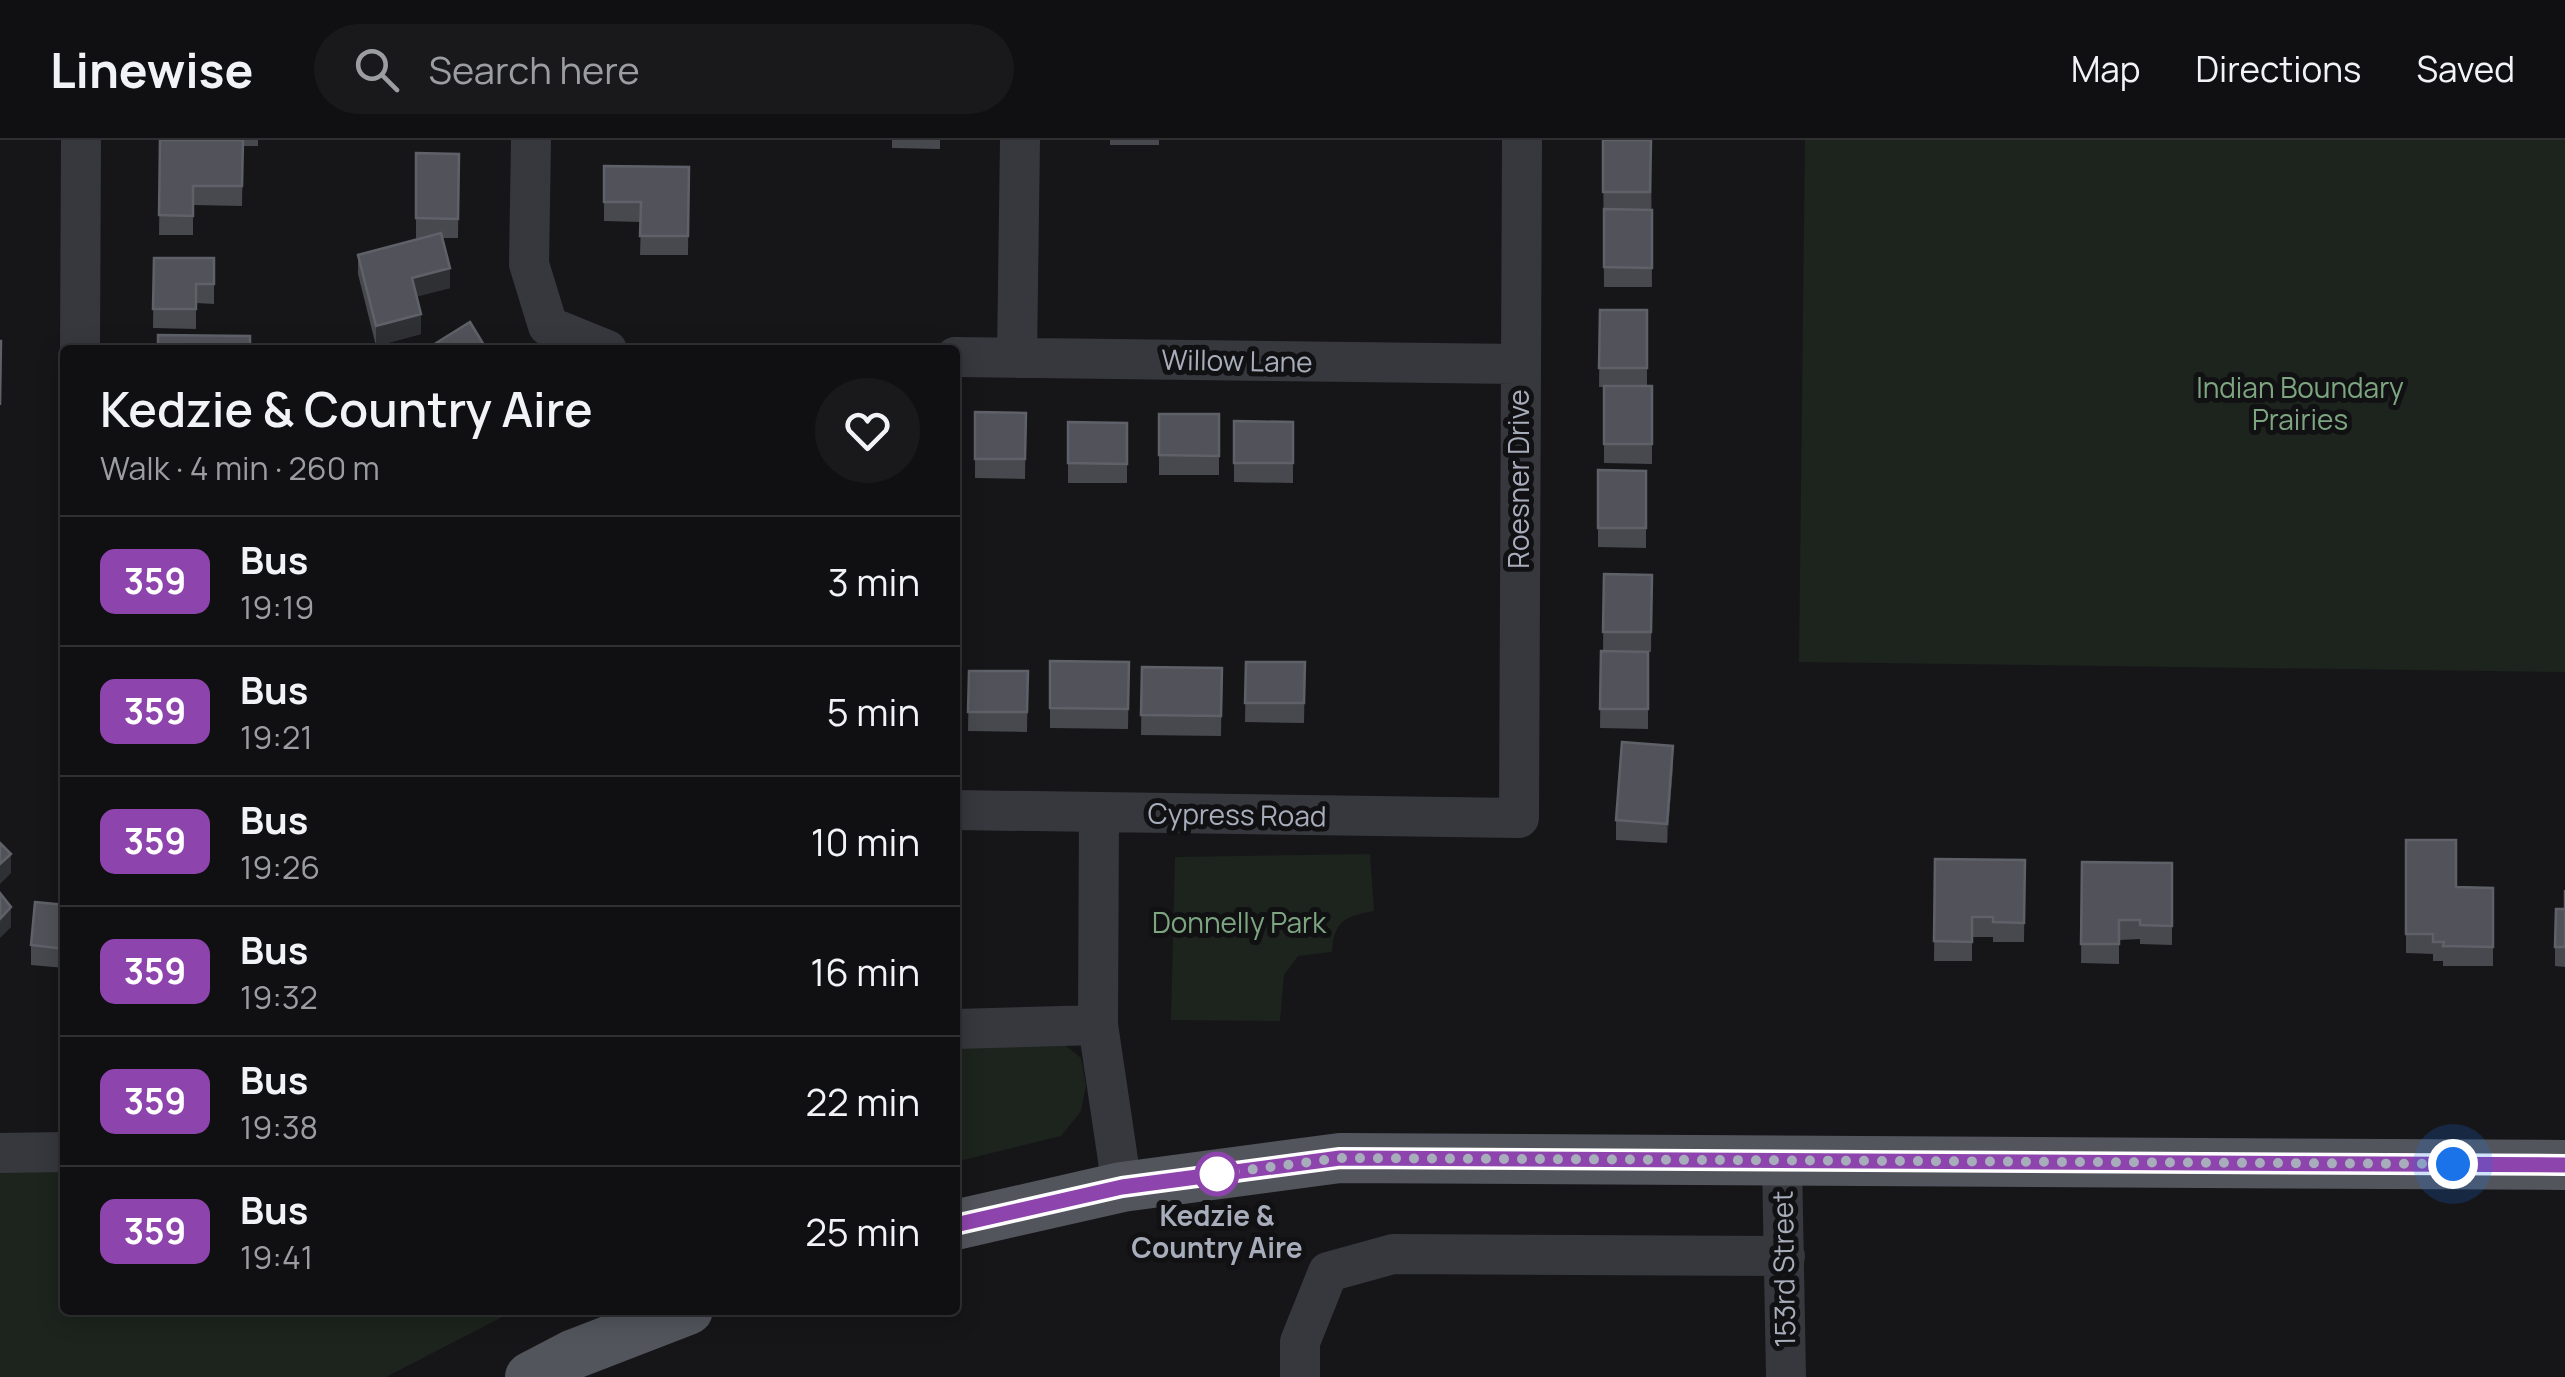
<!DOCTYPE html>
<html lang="en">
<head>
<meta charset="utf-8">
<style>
  body { margin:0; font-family:Manrope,sans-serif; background:#19191c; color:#f1f3f6; height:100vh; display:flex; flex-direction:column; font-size:38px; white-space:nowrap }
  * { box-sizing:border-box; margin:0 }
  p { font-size:32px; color:#9c9da0 }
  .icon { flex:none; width:55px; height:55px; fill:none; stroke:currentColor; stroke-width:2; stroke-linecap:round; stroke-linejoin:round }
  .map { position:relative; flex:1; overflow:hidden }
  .sheet { position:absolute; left:60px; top:205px; width:900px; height:970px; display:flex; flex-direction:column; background:#101013; border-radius:10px; box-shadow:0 5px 25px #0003,0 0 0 2px #303033 }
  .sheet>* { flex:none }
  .badge { padding:0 20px; border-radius:15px; font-size:35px; line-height:65px }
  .you { position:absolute; width:50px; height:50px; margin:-25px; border:8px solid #fff; border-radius:50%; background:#1a73e8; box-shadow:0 0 0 15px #1a73e833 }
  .map>.badge { position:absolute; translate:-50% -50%; box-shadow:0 0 0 5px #fff }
  .round { display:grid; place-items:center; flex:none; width:105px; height:105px; border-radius:52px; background:#19191c }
  .headline { display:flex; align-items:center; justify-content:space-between; height:170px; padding:0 40px }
  h1 { font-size:48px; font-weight:600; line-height:75px }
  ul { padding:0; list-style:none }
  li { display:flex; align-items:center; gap:30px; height:130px; padding:0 40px; border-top:2px solid #303033 }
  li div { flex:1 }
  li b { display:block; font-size:38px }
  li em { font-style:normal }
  li .badge { min-width:110px; font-weight:700; text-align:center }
  header { display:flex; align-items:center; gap:60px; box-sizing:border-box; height:140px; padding:0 50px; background:#101013; border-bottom:2px solid #303033 }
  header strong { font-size:48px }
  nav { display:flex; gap:55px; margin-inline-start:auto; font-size:35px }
  .search { width:700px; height:90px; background:#19191c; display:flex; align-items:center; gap:25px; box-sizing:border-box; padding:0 35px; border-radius:55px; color:#9c9da0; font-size:38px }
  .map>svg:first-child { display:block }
  .green { fill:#1c241d }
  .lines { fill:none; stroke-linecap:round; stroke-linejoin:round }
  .minor { stroke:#37383e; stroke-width:40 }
  .major { stroke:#53555d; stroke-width:50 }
  .wall { fill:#47494e }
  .shaded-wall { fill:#2f3034 }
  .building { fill:#52535a; stroke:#5f6169; stroke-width:2.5 }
  .line-casing { stroke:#fff; stroke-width:22 }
  .line { stroke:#8e44ad; stroke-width:15 }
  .walk { stroke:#a7adba; stroke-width:10; stroke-dasharray:0 18 }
  .stop-dot { fill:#fff; stroke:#8e44ad; stroke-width:5 }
  .labels { text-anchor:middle; stroke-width:10; stroke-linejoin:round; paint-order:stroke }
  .street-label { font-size:28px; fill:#a7adba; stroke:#111114 }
  .park-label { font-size:28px; fill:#7da680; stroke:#111114 }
  .stop-label { font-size:28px; font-weight:bold; fill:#a7adba; stroke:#111114 }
</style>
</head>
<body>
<header>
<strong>Linewise</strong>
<div class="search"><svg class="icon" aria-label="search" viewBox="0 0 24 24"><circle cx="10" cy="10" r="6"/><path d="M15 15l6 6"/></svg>Search here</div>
<nav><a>Map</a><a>Directions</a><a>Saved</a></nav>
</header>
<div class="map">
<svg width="2565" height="1237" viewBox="0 0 2565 1237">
  <rect width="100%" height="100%" fill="#161619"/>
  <path class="green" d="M1805,0h760v532l-766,-10z
    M1370,714l4,57c-29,5 -40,10 -42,41l-34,4 -14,19 -4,46 -109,-1 4,-163z
    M955,899l111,7 15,12 5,27 -5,26 -20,25 -106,26z
    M0,1021l65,1v148h451l-130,67h-386z"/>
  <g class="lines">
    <path class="minor" d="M531,0l-2,124 19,62 59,24
      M80,210l1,-210
      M955,217l564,7
      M1017,218l3,-218
      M955,670l564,8 3,-678
      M1099,673l-1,212 24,162
      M955,889l143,-4
      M0,1013l65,-1
      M1782,1021l4,216
      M1300,1237v-35l28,-70 65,-18 392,2"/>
    <path class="major" d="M955,1085l167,-38 218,-29 1225,7
      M530,1237l44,-23 114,-44"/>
  </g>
  <path class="wall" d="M160,0h98v6h-15l-1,60 -49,-1v30h-34z
    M892,0h48v9l-48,-1z
    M1110,0h49v5h-49z
    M1603,0h48l1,147h-48z
    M416,13l43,1 -1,84h-16l8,50 -33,8 4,38 -45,12 -18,-72v-19l66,-17h-8z
    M604,26l85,1 -1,88h-48l1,-33 -37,-1z
    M154,118h60v46l-18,-1v26l-43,-1z
    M1600,170h47v76h5v78l-48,-1v-76h-5z
    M975,272l51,1 -1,66 -50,-1z
    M1159,274h60v61h-60z
    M1234,281l59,1v61l-59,-1z
    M1068,282l59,1v60h-59z
    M1598,330l48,1v77l-48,-1z
    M1604,434l48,1 -1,77h-3v77l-48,-1 1,-77h2z
    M1050,521l79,1 -1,67 -78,-1z
    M1246,522h59l-1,61 -59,-1z
    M1142,527l80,1 -1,68 -80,-1z
    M969,531h59l-1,61 -59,-1z
    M1673,626l-6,77 -51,-3v-20z
    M2406,700l50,47 37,1v78h-50v-5h-10v-7l-27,-1z
    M1935,719l90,1 -1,82h-31v-5h-21v24h-38z
    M2082,722l90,1v82l-32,-1v-5l-21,1v24l-38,-1z
    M2565,750v77l-10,-1v-19l10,-38z
    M65,765v63l-34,-3v-20z"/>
  <path class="shaded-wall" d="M450,128v20l-38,10v-20z
    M421,174v20l-45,12v-20z
    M1673,606v20l-6,77v-19z
    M11,714v19l-11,11v-20z
    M11,767v20l-11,11v-19z"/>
  <path class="building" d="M160,0h83l-1,46h-49v30l-34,-1z
    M1603,0h48l-1,52h-47z
    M416,13l43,1 -1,65 -42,-1z
    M604,26l85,1 -1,69h-48l1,-34h-37z
    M1604,69l48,1v58l-48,-1z
    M441,93l9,35 -38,10 9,36 -45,12 -18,-71z
    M154,118h60v26h-18v25h-43z
    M1600,170h47v58h-48z
    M470,182l17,28h-62z
    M158,195l92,1v14h-92z
    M0,201h1l-1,64z
    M1604,246h48v58h-48z
    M975,272l51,1 -1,46h-50z
    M1159,274h60v42l-60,-1z
    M1234,281l59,1v41h-59z
    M1068,282l59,1v41l-59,-1z
    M1598,330l48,1v57h-48z
    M1604,434l48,1 -1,57h-48z
    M1601,511l47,1v57h-48z
    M1050,521l79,1 -1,47 -78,-1z
    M1246,522h59l-1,41h-59z
    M1142,527l80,1 -1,48 -80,-1z
    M969,531h59l-1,41h-59z
    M1622,602l51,4 -6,78 -51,-4z
    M2406,700h50v47l37,1v59l-50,-1 1,-4h-11v-8h-27z
    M0,703l11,11 -11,10z
    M1935,719l90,1 -1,63 -31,-1v-5h-21v25l-38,-1z
    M2082,722l90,1v63l-32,-1v-5h-21v24h-38z
    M2565,750v57h-10l1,-38h9z
    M0,753l11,14 -11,12z
    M35,762l30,3v44l-34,-4z"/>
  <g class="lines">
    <g class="line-casing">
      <path id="line" d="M955,1085l167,-38 218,-29 1225,7"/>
    </g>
    <use href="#line" class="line"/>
    <path class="walk" d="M1217,1034l123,-16 1113,6"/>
  </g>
  <circle class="stop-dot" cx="1217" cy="1034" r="20"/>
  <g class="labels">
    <g class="street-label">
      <text transform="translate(1237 221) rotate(1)" y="10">Willow Lane</text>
      <text transform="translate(1519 339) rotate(-90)" y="10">Roesner Drive</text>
      <text transform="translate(1237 675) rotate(1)" y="10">Cypress Road</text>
      <text transform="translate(1784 1129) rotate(-91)" y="10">153rd Street</text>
    </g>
    <g class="park-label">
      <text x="2300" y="258">Indian Boundary<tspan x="2300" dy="32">Prairies</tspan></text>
      <text x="1239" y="793">Donnelly Park</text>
    </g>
    <g class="stop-label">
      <text x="1217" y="1086">Kedzie &amp;<tspan x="1217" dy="32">Country Aire</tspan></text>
    </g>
  </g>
</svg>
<div class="you" style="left:2453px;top:1024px"></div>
<section class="sheet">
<div class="headline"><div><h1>Kedzie &amp; Country Aire</h1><p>Walk · 4 min · 260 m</p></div><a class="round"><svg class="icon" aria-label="heart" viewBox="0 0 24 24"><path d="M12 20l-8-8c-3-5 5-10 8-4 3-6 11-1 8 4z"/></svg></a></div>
<ul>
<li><span class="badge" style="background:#8e44ad;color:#fff">359</span><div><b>Bus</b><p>19:19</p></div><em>3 min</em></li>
<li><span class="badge" style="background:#8e44ad;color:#fff">359</span><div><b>Bus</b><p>19:21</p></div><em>5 min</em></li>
<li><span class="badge" style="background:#8e44ad;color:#fff">359</span><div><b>Bus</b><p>19:26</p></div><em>10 min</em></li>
<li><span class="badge" style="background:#8e44ad;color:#fff">359</span><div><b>Bus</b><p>19:32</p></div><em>16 min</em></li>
<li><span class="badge" style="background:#8e44ad;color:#fff">359</span><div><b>Bus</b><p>19:38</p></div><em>22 min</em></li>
<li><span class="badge" style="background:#8e44ad;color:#fff">359</span><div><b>Bus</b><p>19:41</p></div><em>25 min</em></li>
</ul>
</section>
</div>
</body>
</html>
